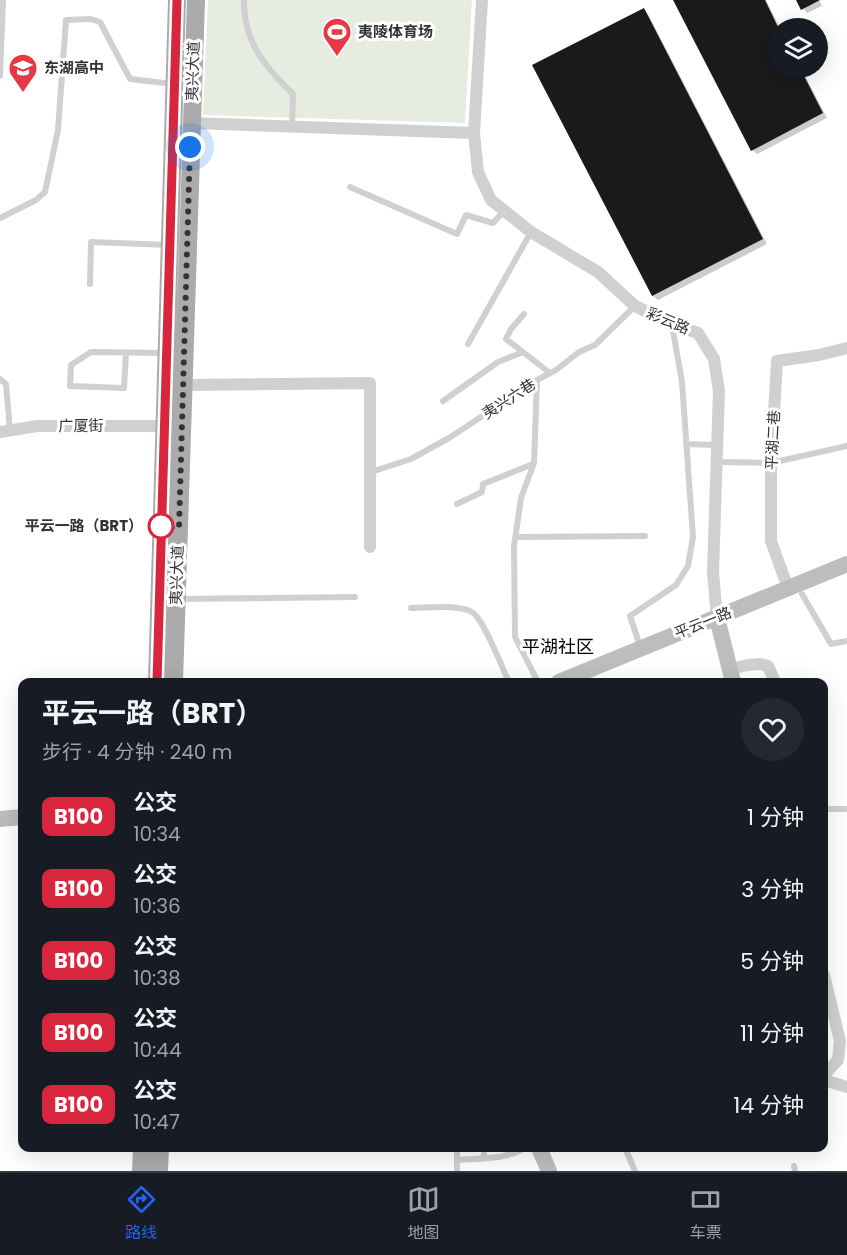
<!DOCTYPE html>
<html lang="zh">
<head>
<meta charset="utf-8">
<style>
  body { margin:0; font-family:Poppins,"Noto Sans SC",sans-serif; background:#242831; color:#f1f3f6; height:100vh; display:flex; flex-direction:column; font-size:22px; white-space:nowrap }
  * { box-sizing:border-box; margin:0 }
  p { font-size:20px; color:#9ea1a6 }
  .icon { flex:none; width:33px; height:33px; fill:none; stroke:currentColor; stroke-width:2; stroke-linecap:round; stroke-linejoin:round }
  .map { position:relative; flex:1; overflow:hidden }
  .drawer { position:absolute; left:18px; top:678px; width:810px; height:474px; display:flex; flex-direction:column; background:#171b24; border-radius:12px; box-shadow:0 6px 24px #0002 }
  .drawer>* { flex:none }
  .badge { padding:0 12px; border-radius:9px; font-size:21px; line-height:39px }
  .buttons { position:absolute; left:768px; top:18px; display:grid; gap:12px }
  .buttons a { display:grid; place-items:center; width:60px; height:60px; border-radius:50%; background:#171b24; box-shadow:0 6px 24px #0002; font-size:30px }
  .you { position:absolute; width:30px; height:30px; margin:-15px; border:4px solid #fff; border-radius:50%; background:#1a73e8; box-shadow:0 0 0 9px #1a73e833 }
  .map>.badge { position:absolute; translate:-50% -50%; box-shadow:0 0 0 3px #fff }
  .round { display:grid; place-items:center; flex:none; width:63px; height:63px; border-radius:32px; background:#242831 }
  .summary { display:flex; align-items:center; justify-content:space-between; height:102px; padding:0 24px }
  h1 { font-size:28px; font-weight:700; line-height:45px }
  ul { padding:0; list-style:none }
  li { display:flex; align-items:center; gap:18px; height:72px; padding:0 24px }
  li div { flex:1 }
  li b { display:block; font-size:22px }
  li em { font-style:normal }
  li .badge { min-width:66px; font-weight:700; text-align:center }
  .tab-bar { display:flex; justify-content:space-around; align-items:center; height:84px; border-top:2px solid #363941; background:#171b24; font-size:16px; color:#9ea1a6 }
  .tab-bar a { display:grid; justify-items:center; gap:3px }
  .tab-bar .current { color:#2563eb }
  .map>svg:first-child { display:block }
  .green { fill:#e6ecdf }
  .shadow { fill:#0003 }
  .building { fill:#1a1a1a }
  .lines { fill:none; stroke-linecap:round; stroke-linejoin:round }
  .lane { stroke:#d0d0d0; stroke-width:6 }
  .street { stroke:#d0d0d0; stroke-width:12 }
  .secondary { stroke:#bdbdbd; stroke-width:16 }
  .primary { stroke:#ababab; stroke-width:18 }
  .line-casing { stroke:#fff; stroke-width:14 }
  .line { stroke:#d7263d; stroke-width:9 }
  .walk { stroke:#333; stroke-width:6; stroke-dasharray:0 10.8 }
  .stop-dot { fill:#fff; stroke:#d7263d; stroke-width:3 }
  .labels { text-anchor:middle; stroke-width:6; stroke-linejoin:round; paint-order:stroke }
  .poi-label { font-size:15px; font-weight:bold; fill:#333; stroke:#fff; text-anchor:start }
  .street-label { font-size:15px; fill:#333; stroke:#fff }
  .stop-label { font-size:15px; font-weight:bold; fill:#333; stroke:#fff; text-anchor:end }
  .quarter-label { font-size:18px; fill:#000; stroke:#fff }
</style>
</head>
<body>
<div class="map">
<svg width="847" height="1171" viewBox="0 0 847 1171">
  <rect width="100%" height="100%" fill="#fff"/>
  <path class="green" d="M208,0h264l-7,123 -262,-8z"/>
  <path class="shadow" d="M674,0h92l14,28h-2v40h23l26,50 -70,36 -5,-4z
    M798,0h21l3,6 -15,7z
    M643,10l5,4 119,230 -109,56 -5,-4 -119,-230z"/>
  <path class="building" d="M673,0h92l13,27v41h22l23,45 -72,38z
    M796,0h24l-19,10z
    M644,8l119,231 -111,57 -120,-231z"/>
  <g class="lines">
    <path class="lane" d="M244,0c-1,41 21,67 49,94l-1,34
      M0,76l3,-76
      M350,187l107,47 9,-19 27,8 11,-12
      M0,218l36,-18 9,-8 13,-62 8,-110 25,-1 9,3 30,57 42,5
      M90,284l1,-42 78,3
      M524,314l-13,15 -5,10 44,34
      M468,344l63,-112
      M126,353l-2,35 -54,-2 1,-21 20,-13 74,1
      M0,379l6,5 4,46
      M537,380l-3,83 -13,35 -7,48 1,91 23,45
      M443,401l55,-39 25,-10
      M686,444l31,1
      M717,462l54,1 76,-17
      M371,472l40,-13 38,-21 88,-58 19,-10 23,-18 16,-7 40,-39
      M457,504l25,-12 1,-8 50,-20
      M516,537l129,-1
      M802,594l29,50 16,-3
      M179,599l176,-2
      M411,608c15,0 48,-4 61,4 12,7 30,56 37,70
      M640,646l-10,-30 46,-31 12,-19 5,-29 -11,-155 -10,-57
      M824,809h23
      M625,1148l10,23
      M484,1158v-10
      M457,1160c23,-2 48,0 68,-12
      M794,1166l1,5
      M457,1171v-23"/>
    <path class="street" d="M482,0l-8,133 4,39 13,28 40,32 67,40 37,34 37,18 26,9 16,26 5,32 -6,181 4,46
      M191,123l283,10
      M183,385l187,-2v164
      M0,432l37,-6h126
      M788,588l-17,-47v-78l6,-102 42,-6 28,-7
      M730,669l18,-4 12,-1 8,2 7,16
      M824,975l16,66 -2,19 -14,15
      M824,1080l23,7"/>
    <path class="secondary" d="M717,618l16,64
      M559,682l288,-118
      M0,819l22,-2
      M539,1148l10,23"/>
    <path class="primary" d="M157,682l20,-682
      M174,682l22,-682
      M141,1171l1,-23
      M159,1171l1,-23"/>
  </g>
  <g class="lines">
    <g class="line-casing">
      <path id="line" d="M157,682l20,-682"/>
    </g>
    <use href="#line" class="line"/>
    <path class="walk" d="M161,526l18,2 11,-381"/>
  </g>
  <defs>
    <g id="stadium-pin" transform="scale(1.5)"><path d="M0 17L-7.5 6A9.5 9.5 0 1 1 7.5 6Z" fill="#e63946" stroke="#fff"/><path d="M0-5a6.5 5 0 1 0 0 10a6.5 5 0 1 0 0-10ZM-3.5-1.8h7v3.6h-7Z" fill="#fff"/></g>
    <g id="school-pin" transform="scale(1.5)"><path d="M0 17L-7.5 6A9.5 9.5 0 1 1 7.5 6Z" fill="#e63946" stroke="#fff"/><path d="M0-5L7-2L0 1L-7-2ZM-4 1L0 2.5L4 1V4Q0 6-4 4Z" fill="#fff"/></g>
  </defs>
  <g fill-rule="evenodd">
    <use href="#stadium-pin" x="337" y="32"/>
    <use href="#school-pin" x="23" y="68"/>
  </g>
  <circle class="stop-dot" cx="161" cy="526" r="12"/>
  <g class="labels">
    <g class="poi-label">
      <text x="358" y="37">夷陵体育场</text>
      <text x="44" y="73">东湖高中</text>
    </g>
    <g class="street-label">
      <text transform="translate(193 71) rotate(-88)" y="5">夷兴大道</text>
      <text transform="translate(668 321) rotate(23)" y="5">彩云路</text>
      <text transform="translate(509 399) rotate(-33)" y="5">夷兴六巷</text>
      <text x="81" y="431">广厦街</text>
      <text transform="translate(773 440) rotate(-87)" y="5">平湖二巷</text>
      <text transform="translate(177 575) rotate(-88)" y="5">夷兴大道</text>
      <text transform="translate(703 623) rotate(-22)" y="5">平云一路</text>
    </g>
    <g class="stop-label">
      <text x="143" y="531">平云一路（BRT）</text>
    </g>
    <g class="quarter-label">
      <text x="558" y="653">平湖社区</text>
    </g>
  </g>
</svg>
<div class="buttons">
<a><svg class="icon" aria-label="layers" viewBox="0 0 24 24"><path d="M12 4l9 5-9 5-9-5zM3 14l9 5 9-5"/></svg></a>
</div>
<div class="you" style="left:190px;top:147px"></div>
<section class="drawer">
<div class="summary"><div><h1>平云一路（BRT）</h1><p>步行 · 4 分钟 · 240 m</p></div><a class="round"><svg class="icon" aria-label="heart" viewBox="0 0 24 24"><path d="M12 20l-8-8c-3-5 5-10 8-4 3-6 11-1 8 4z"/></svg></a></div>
<ul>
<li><span class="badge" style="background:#d7263d;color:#fff">B100</span><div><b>公交</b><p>10:34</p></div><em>1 分钟</em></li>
<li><span class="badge" style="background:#d7263d;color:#fff">B100</span><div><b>公交</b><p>10:36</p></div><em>3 分钟</em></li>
<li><span class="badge" style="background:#d7263d;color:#fff">B100</span><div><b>公交</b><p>10:38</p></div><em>5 分钟</em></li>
<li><span class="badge" style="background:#d7263d;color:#fff">B100</span><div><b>公交</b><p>10:44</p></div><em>11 分钟</em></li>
<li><span class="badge" style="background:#d7263d;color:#fff">B100</span><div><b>公交</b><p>10:47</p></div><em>14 分钟</em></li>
</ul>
</section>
</div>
<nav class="tab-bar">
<a class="current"><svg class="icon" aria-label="directions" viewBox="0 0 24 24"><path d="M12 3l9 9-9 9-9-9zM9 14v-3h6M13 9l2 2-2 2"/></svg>路线</a>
<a><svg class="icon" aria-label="map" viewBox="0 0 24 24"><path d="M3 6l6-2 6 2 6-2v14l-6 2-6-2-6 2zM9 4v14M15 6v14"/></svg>地图</a>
<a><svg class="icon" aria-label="tickets" viewBox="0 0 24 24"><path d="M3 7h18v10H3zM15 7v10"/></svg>车票</a>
</nav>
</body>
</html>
